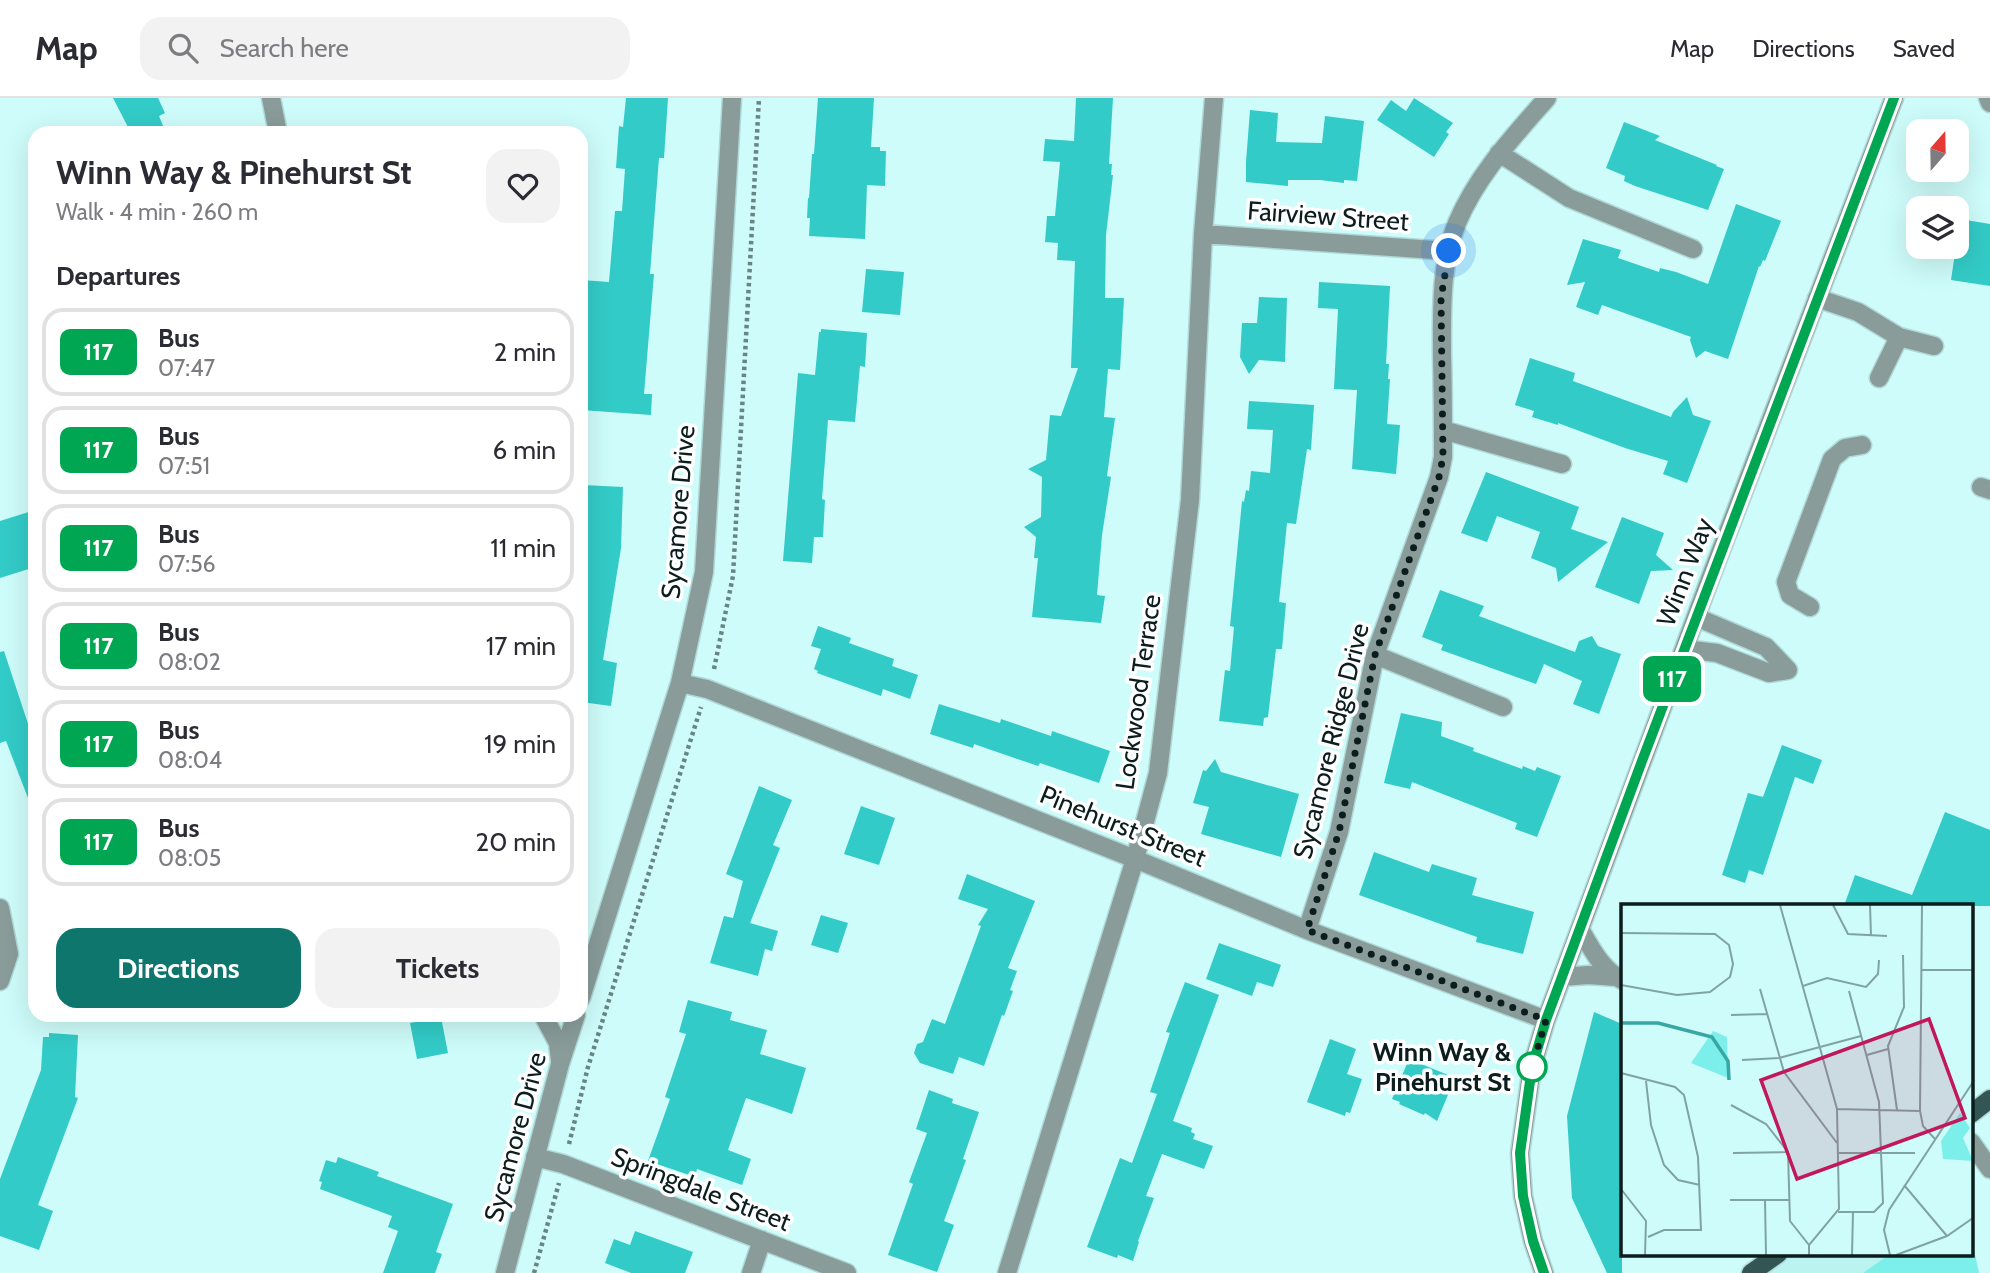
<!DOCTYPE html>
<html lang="en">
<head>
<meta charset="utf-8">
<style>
  body { margin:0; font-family:Cabin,sans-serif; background:#f2f2f3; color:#2b2b33; height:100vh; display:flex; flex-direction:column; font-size:26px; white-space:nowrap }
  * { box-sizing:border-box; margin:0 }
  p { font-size:23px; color:#7c7c81 }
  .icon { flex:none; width:38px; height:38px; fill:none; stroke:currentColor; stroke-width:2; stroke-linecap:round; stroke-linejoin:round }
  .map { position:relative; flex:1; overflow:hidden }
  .details { position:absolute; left:28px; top:28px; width:560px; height:896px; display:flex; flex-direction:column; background:#fff; border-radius:21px; box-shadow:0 7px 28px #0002 }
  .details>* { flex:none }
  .badge { padding:0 14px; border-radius:10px; font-size:24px; line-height:46px }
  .needle { width:46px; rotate:20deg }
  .fabs { position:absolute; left:1906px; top:21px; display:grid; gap:14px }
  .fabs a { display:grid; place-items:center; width:63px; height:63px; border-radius:14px; background:#fff; box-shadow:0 7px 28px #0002; font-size:35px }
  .you { position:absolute; width:35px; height:35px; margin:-18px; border:5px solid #fff; border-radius:50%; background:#1a73e8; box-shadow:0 0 0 10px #1a73e833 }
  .map>.badge { position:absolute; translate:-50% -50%; box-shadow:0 0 0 4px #fff }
  h2 { padding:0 28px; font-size:26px; line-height:63px }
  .round { display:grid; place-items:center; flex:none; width:74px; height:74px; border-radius:21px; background:#f2f2f3 }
  .head { display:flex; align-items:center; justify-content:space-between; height:119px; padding:0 28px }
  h1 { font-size:33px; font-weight:700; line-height:52px }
  .primary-button { display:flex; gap:14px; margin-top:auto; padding:14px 28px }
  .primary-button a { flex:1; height:80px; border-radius:21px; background:#0f766e; color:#fff; font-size:28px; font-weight:700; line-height:80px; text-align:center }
  .primary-button a+a { background:#f2f2f3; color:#2b2b33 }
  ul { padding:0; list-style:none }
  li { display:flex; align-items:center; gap:21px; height:88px; margin:0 14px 10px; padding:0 14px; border:4px solid #e1e1e2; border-radius:21px }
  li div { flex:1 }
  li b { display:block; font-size:26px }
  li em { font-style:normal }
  li .badge { min-width:77px; font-weight:700; text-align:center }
  header { display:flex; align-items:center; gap:42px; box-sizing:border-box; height:98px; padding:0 35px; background:#fff; border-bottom:2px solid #e1e1e2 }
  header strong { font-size:33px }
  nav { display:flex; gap:38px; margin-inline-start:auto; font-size:24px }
  .search { width:490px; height:63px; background:#f2f2f3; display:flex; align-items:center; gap:18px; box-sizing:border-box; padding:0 24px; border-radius:21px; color:#7c7c81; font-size:26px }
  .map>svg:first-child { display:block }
  .built { fill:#baf3f0 }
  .green { fill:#7cefeb }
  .building { fill:#33cbc7 }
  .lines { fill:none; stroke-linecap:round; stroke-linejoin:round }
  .minor-casing { stroke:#afd8d7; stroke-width:21 }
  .major-casing { stroke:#afd8d7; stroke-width:21 }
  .path { stroke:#678584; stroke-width:4.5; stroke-dasharray:3.5 3.5; stroke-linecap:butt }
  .minor { stroke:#899c9a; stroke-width:18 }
  .major { stroke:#335654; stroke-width:18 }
  .line-casing { stroke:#fff; stroke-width:16 }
  .line { stroke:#00a651; stroke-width:10 }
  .walk { stroke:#0c1d1d; stroke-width:7; stroke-dasharray:0 12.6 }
  .stop-dot { fill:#fff; stroke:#00a651; stroke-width:3.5 }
  .labels { text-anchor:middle; stroke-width:7; stroke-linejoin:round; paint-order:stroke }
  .street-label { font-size:26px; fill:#0c1d1d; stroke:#fff }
  .stop-label { font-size:26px; font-weight:bold; fill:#0c1d1d; stroke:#fff; text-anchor:end }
  .inset-river { fill:none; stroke:#38a6a3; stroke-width:3.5 }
  .inset-road { fill:none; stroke:#80a3a2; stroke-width:2 }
  .view { fill:#c2185b; fill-opacity:0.15; stroke:#c2185b; stroke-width:3.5 }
  .inset-edge { fill:none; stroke:#0c1d1d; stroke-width:3.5 }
</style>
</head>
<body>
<header>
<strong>Map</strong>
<div class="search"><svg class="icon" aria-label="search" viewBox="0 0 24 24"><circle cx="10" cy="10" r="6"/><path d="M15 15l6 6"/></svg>Search here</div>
<nav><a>Map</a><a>Directions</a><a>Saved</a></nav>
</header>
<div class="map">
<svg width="1990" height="1175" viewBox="0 0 1990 1175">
  <rect width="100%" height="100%" fill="#cefcfa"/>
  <path class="built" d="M1971,1137l8,38h-233l29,-19h196z"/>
  <path class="green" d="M1971,1137l8,38h-116l27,-19h81z"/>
  <path class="building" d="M113,0h45l7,15 -6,3 7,17h-35z
    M626,0h42l-4,60h-5l-9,116h4l-10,120h8l-1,21 -70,-5v-130l28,2 6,-71h7l3,-42 -9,-1 3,-42 4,1z
    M818,0h56l-3,49h9v4h6l-1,35 -18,-1 -2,54 -56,-3 1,-18h-3l1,-20h1l3,-44h2z
    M1076,0h37l-4,66h3l-1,11h2l-7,60 -1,63h19l-4,72 -12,-1 -4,48 11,1 -8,58 4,1 -9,58 -5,60 8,1 -4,27 -69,-6 6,-59h-4l2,-21 -12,-10 17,-10 1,-40 -14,-8 18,-9 4,-45 11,1 17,-48h-7l4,-107 -18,-1 1,-17 -13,-1 2,-26h8l5,-54 -17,-1 2,-22 29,2z
    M1414,0l39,25 -7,9 3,2 -15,23 -57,-37 14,-20 15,11z
    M1250,12l28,3 -2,29 46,1 3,-27 39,5 -7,60 -13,-1v3l-24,-3h-32v6l-42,-4v-20z
    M1624,24l36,14 -5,4 62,25 -1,1 8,3 -16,41 -73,-24 -11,-5 1,-5 -19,-8z
    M1736,106l45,17 -16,40 -2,-1 -3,7 -1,-1 -31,93 -23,-8 -9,7 -6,-18 1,-3 -89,-32 -4,10 -22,-8 9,-25 -18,3 16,-46 38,11 -3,8 41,14 1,-4 16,4 32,12z
    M1960,121l30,5v62l-39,-6z
    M866,171l38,3 -4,43 -38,-3z
    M1319,184l71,4 -4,78h3l-1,15h2l-3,45 13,1 -4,49 -44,-5 5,-79 -23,-1 4,-80 -20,-1z
    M1259,199l28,1 -2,64 -26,-2 -10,14 -9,-17 2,-34h15z
    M821,231l46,4 -2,34 -5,-1 -5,56 -27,-2 -6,79 3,1 -2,37h-9l-2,26 -29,-2 15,-188 17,2 4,-43h2z
    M1530,260l45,15 -2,8 98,36 2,-5 14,-15 6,18 18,6 -24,62 -24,-9 5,-13 -43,-13 -67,-25v2l-26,-8 2,-6 -19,-6z
    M1249,303l65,4 -3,45 -4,-1 -11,75 -9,-1 -8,79 7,1 -4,46h-6l-8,68 -4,1 -1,8 -44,-5 6,-51 5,1 4,-44 -4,-1 12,-125 2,1 2,-12 3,1 2,-20 19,2 3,-43 -26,-1z
    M1486,374l93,35 -8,22 37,13 -50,40 -2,-14 -25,-10 9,-26 -43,-16 -10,26 -26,-9z
    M583,387l40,2 -2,61 -18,112 14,3 -6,43 -30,-4v-155l4,-28h-3z
    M35,412v57l-35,11v-57z
    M1622,419l42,16 -8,22 17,15 -22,1 -12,33 -44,-17z
    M1440,492l44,16 -5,10 96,36 4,-11 13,-5 6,10 23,8 -22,60 -26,-10 9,-23 -38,-17 -8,20 -95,-34 2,-5 -21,-8z
    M818,528l33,12 -2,5 45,16 -2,7 26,9 -8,24 -27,-10 -2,7 -64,-23 1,-2 -4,-2 7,-20 -10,-3z
    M4,553l31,94v66h-2l-27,-70 -6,2v-91z
    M939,606l61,19 1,-4 50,17 1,-5 58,20 -11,32 -59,-20 -2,3 -64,-22 -1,4 -43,-14z
    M1401,615l41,9 -1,14 33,12 -1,3 49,18 1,-3 12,5 2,-4 24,9 -24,61 -22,-8 2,-6 -105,-41 -2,7 -26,-6z
    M1782,647l40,15 -9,24 -18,-7 -32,98 -14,-5 -4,13 -23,-8 26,-82 15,4z
    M1215,661l6,13 78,22 -18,63 -80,-23 8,-27 -16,-4 10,-33 3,1z
    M759,688l33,14 -19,45 7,3 -30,75 28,8 -6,20 -7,-2 -7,27 -48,-13 14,-47 9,2 10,-37 -17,-7z
    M861,708l34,12 -16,47 -35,-11z
    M1945,714l45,18v76h-146l11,-31 57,20z
    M1374,754l55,20 3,-8 45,14 -5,17 62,17 -11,42 -47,-12 1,-5 -118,-42z
    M967,776l68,27 -27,67 9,3 -7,19 3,1 -9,25 -2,-1 -18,51 -25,-9 -6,17 -33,-11 -6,-10 3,-9 6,-2 9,-23 13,5 36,-98 -3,-1 10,-16 -30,-10z
    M821,817l27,8 -10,30 -27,-8z
    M1219,845l62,22 -8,22 -16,-5 -5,14 -46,-17z
    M1185,884l34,13 -46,126 19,7 -1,4 4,2 -2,5 20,7 -9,23 -42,-15 -16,42 8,2 -16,43 1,1 -6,19 -15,-6 -1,3 -30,-11 33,-89 12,5 25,-69 -7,-2 20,-59 -4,-1z
    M688,902l44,12 -2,8 37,10 -7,24 46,14 -14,46 -46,-16 -18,52 23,9 -9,26 -45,-16 -2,8 -47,-16 22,-62 -5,-2 21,-63 -7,-2z
    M1594,914l28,12v249h-15l-35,-75 -5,-82z
    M441,919l7,36 -31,6 -7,-36z
    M49,935l29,2 -3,62 3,1 -40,107 15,6 -14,39 -39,-14v-57l41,-109 2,-33h6z
    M1330,941l26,10 -9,25 15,5 -12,34 -4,-1 -1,4 -38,-14z
    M1409,961l44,18 -2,6h2l-16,38 -12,-8 -1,2 -25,-11 1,-2 -8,-3z
    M929,992l24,9 -1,4 27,9 -16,47 3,1 -22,61 10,4 -17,47 -49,-17 25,-71 -4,-2 18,-49 -11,-4z
    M338,1059l41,15 -2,4 76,28 -17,48 6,2 -7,19h-52l15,-42 -10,-4 4,-11 -72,-27 2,-7 -3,-1 7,-21 10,3z
    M635,1133l58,21 -8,21h-54l-26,-10 9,-24 16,6z"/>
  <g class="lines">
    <g class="minor-casing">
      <path id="minor" d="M271,0l7,35
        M1988,0l2,5
        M1499,55l70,45 124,51
        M1203,136l246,17
        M1817,200l41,14 41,25 35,9
        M1879,280l20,-41
        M1443,332l119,34
        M1981,389l9,3
        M1810,509l-20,-12 -4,-13 46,-123 13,-11 17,-3
        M1684,551l33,4 52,20 19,-3 -22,-23 -70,-30
        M1375,557l128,52
        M680,585l27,6 428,170 172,71 239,90
        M0,810l9,46 -9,27
        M1580,831c11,19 22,41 42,51
        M1307,832l32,-98 36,-177 64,-178 4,-20c0,-34 0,-68 -1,-102 0,-44 -2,-90 15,-132 20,-48 56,-86 90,-125
        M1562,879l26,-2 28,2
        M581,900l99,-315 24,-111 28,-474
        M543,917l15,28 2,18
        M1971,1044l19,27
        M535,1059l28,7 284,109
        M505,1175l55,-209 16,-49
        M751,1175l11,-33
        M1007,1175l128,-414 23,-86 32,-273 13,-266 11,-136
        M1544,1175l-11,-32 -10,-45 -3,-43 12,-86 14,-47 167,-449 181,-473"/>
    </g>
    <g class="major-casing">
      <path id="major" d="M1971,1016l19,-15
        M1751,1175l27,-19"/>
    </g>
    <path class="path" d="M714,571l19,-93 26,-478
      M569,1046l19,-77 113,-360
      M534,1175l25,-90"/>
    <use href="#minor" class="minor"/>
    <use href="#major" class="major"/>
  </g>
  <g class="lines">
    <g class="line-casing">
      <path id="line" d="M1544,1175l-11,-32 -10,-45 -3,-43 12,-86 14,-47 96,-259 252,-663"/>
    </g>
    <use href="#line" class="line"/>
    <path class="walk" d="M1449,153l-8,47 2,159 -4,20 -64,178 -36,177 -32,98 239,90 -14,47"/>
  </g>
  <circle class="stop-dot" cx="1532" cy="969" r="14"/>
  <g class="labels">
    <g class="street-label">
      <text transform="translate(1328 118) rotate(4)" y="9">Fairview Street</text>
      <text transform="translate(678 414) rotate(-85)" y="9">Sycamore Drive</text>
      <text transform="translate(1685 474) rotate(-69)" y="9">Winn Way</text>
      <text transform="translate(1138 594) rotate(-82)" y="9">Lockwood Terrace</text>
      <text transform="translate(1331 643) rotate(-76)" y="9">Sycamore Ridge Drive</text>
      <text transform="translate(1123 728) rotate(22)" y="9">Pinehurst Street</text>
      <text transform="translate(515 1039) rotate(-75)" y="9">Sycamore Drive</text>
      <text transform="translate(701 1091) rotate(21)" y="9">Springdale Street</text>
    </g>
    <g class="stop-label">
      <text x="1511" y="963">Winn Way &amp;<tspan x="1511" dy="30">Pinehurst St</tspan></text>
    </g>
  </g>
  <g transform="translate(1621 806)">
    <rect width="352" height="352" fill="#cefcfa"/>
    <path d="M92,127l14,6 1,41 -37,-15zM339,209l10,15 -7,10 10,23 -30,-2 -2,-18z" fill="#7cefeb"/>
    <path class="inset-river" d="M0,119h37l54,14 16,24 1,19"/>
    <path class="inset-road" d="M159,1l57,204 2,100 -30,36v10M212,1l15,29 39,2M249,1l1,31M301,1l-2,206 3,15 12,13M0,29l94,1 14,11 4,19 -3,13 -20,15 -33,3 -56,-10M301,66h51M182,82l24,-8 39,9 12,-13 1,-14M139,85l24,83 53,71M110,111l36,-1M246,151l21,-6M121,156l37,-2 82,-22M0,169l54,14 9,8 14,62 3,73h-37l-16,7M25,177l5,44 13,40 14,15 22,5M110,201l35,19 22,28 2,69 19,24M216,205l83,2M276,206l-9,-64 16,-39 -1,-52M112,249l54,-1M218,249h76M283,281l43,51M0,285l25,32 -1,34M109,296h59M144,296l1,55M217,308h36l9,-9 -4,-101 -30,-111M231,351l1,-43M269,351l-6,-25 5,-20 84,-128M275,351l51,-19 26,-18"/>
    <path class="view" d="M308,115l36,99 -168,61 -36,-99z"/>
    <rect width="352" height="352" class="inset-edge"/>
  </g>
</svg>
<div class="fabs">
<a><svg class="needle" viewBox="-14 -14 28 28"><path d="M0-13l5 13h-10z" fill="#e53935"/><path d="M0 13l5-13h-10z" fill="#7c7c81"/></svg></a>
<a><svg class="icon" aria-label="layers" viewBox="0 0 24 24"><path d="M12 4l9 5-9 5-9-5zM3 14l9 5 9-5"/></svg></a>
</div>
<div class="you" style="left:1449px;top:153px"></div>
<b class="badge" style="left:1672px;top:581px;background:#00a651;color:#fff">117</b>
<section class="details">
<div class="head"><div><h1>Winn Way &amp; Pinehurst St</h1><p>Walk · 4 min · 260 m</p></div><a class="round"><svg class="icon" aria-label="heart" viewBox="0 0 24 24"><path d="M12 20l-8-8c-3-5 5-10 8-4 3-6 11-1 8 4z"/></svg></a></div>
<h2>Departures</h2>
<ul>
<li><span class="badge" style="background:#00a651;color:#fff">117</span><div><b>Bus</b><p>07:47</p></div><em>2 min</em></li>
<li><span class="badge" style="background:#00a651;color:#fff">117</span><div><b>Bus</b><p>07:51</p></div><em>6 min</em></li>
<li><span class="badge" style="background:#00a651;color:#fff">117</span><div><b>Bus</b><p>07:56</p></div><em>11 min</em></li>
<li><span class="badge" style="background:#00a651;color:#fff">117</span><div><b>Bus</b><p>08:02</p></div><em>17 min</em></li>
<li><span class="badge" style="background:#00a651;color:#fff">117</span><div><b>Bus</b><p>08:04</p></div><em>19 min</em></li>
<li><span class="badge" style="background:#00a651;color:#fff">117</span><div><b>Bus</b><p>08:05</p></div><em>20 min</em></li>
</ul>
<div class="primary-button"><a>Directions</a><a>Tickets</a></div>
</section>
</div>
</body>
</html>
